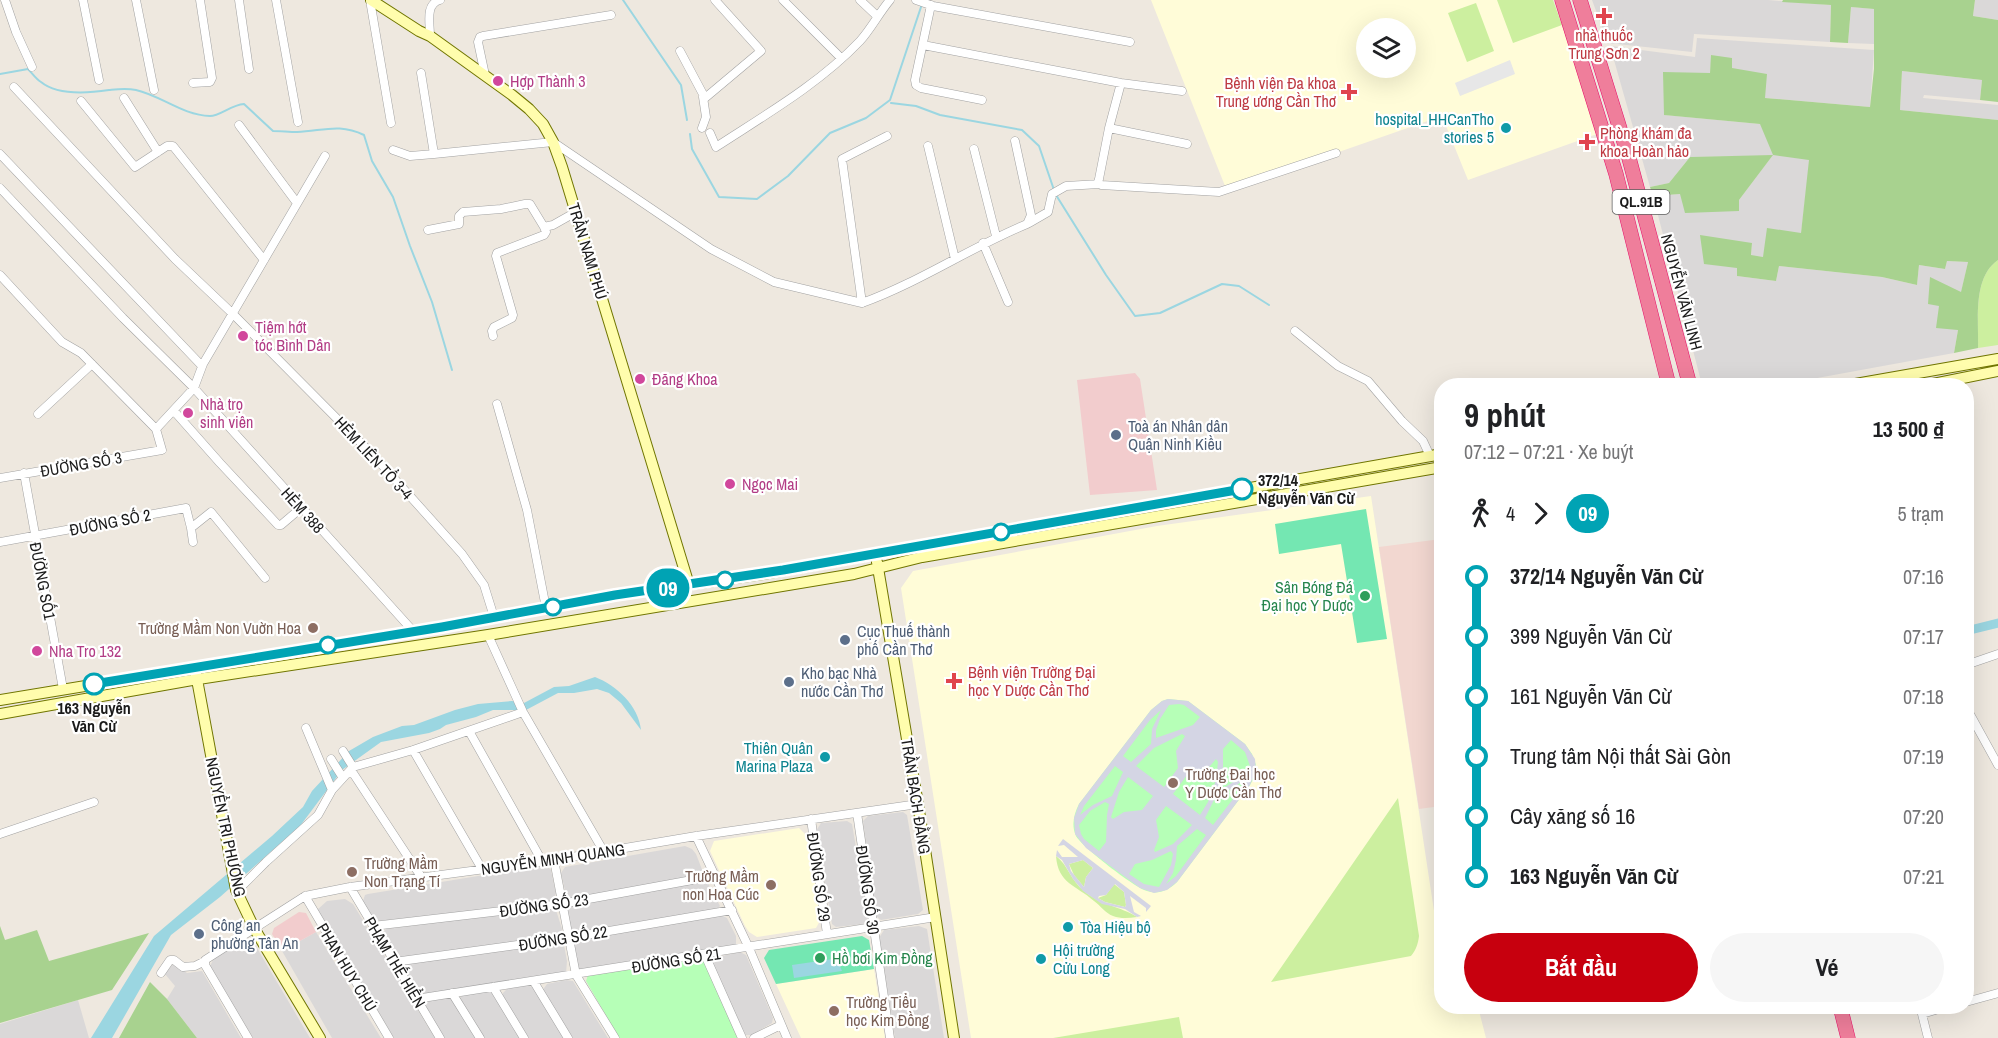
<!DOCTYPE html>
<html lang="vi">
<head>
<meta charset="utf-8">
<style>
  body { margin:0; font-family:"Archivo Narrow",sans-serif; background:#f6f6f6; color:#202124; height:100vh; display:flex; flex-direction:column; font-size:22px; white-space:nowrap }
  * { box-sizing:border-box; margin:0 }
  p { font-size:20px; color:#757577 }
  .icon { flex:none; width:33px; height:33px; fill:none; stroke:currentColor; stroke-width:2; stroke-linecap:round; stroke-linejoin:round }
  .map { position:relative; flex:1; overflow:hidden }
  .panel { position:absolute; left:1434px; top:378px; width:540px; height:636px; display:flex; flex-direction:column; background:#fff; border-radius:24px; box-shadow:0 6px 24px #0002 }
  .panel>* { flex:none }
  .badge { padding:0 12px; border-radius:20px; font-size:21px; line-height:39px }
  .controls { position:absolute; left:1356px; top:18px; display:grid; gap:12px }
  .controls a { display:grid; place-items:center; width:60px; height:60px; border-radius:50%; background:#fff; box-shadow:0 6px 24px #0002; font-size:30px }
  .map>.badge { position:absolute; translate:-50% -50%; box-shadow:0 0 0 3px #fff }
  .legs { display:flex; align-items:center; gap:9px; height:66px; padding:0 30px; font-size:20px }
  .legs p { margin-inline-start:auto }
  .overview { display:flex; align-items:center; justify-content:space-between; height:102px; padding:0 30px }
  h1 { font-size:33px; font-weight:700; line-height:45px }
  .primary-button { display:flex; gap:12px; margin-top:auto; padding:12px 30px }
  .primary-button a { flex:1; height:69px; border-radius:36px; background:#c7000e; color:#fff; font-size:24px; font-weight:700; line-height:69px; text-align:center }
  .primary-button a+a { background:#f6f6f6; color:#202124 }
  ul { padding:0 30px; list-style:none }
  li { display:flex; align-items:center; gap:21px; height:60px; font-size:22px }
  li i { display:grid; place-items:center; width:9px; height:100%; margin:0 8px; background:currentColor }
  li i::after { content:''; width:15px; height:15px; margin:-8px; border:4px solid; border-radius:50%; background:#fff }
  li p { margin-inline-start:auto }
  li:first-child i { background:linear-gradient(#0000 50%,currentColor 0) }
  li:last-child i { background:linear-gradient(currentColor 50%,#0000 0) }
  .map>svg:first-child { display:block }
  .residential { fill:#dad8d8 }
  .commercial { fill:#f2cccd }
  .education { fill:#fffcd8; fill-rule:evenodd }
  .military { fill:#f2d7d0 }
  .grass { fill:#ccef9f }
  .forest { fill:#a8d28f }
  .park { fill:#b6ffb7 }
  .pitch { fill:#74e7b2 }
  .parking { fill:#e7e7e7 }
  .plaza { fill:#d4d5e4; fill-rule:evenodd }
  .water { fill:#9bd6e1 }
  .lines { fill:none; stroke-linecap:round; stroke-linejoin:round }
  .stream { stroke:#9bd6e1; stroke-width:2 }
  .canal { stroke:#9bd6e1; stroke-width:9 }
  .street-casing { stroke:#a2a2a2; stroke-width:9 }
  .secondary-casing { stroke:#707500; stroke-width:12 }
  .highway-casing { stroke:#e7116a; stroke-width:15 }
  .street { stroke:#fff; stroke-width:8 }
  .secondary { stroke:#fffdad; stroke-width:10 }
  .highway { stroke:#ef7e9b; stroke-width:14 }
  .line-1-casing { stroke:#fff; stroke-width:14 }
  .line-1 { stroke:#00a3b4; stroke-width:9 }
  .health-dot { fill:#e0444e; stroke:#fff; stroke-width:2 }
  .hotel-dot { fill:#d1479c; stroke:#fff; stroke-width:2 }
  .culture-dot { fill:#0f9aa8; stroke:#fff; stroke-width:2 }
  .service-dot { fill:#5c6f8a; stroke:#fff; stroke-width:2 }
  .stop-1-dot { fill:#fff; stroke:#00a3b4; stroke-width:3 }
  .leisure-dot { fill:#2e9e5b; stroke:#fff; stroke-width:2 }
  .education-dot { fill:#8d6e63; stroke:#fff; stroke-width:2 }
  .labels { text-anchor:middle; stroke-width:4.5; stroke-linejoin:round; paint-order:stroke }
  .shield { fill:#fff; stroke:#5f5f5f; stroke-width:1.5 }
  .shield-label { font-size:15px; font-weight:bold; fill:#1b1b1b }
  .health-label { font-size:16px; fill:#be3a42; stroke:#fff; text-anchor:start }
  .hotel-label { font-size:16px; fill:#b23c85; stroke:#fff; text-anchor:start }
  .culture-label { font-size:16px; fill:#0d838f; stroke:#fff; text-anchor:end }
  .street-label { font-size:16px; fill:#1b1b1b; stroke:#fff }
  .service-label { font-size:16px; fill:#4e5e75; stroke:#fff; text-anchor:start }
  .stop-label { font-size:16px; font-weight:bold; fill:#1b1b1b; stroke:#fff; text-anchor:start }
  .leisure-label { font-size:16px; fill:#27864d; stroke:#fff; text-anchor:end }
  .education-label { font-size:16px; fill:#785e54; stroke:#fff; text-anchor:start }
</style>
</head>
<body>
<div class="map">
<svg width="1998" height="1038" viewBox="0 0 1998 1038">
  <rect width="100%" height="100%" fill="#eee8df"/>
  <path class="residential" d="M1592,0h176l63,5 -1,37 -136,-8 -2,18 -84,-9z
    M1975,0h23v20l-25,-4z
    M1851,7l24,2 -1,35 -26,-1z
    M1697,38l177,12 -4,57 -105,-9 -33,-30 -20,-13 -2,18 -45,42 95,9 50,36 -9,73 -38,24 -12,-1 1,-13 -15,25v8l39,5 3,-15 103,11 35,8 2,-20 26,4 2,-8 21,1 -7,31 -31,-15 9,27 19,25 -4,23 -175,32h-77l-49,-189 27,-2 59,16v-10l33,-44 -82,1 -21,26 -19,4 -40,-141 85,11z
    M1902,71l80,9 -2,20 -56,-5 -1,3 75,7v15l-98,-10z
    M903,812l4,3 16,95 -5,4 -37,6 -5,-4 -13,-95 5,-5z
    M847,821l5,3 16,94 -4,6 -28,3 -4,-3 -16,-93 5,-8z
    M685,846l7,3 4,5 7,18 -3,5 -129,21 -5,-3 -5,-22 4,-6z
    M533,867h15l3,3 5,24 -5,8 -172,19 -7,-3 -9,-17 2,-6 3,-1z
    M702,881l6,2 12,23 -4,4 -142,25 -3,-3 -4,-22 7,-5z
    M345,899l8,5 82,134h-41l-77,-128 10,-9z
    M551,908l5,2 6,19v6l-3,2 -161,21 -17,-23 5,-6z
    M721,915l6,3 9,18v8l-2,4 -150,24 -5,-3 -6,-26 2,-4z
    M919,926l8,3 17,109h-49l-16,-100 5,-8z
    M316,932l65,106h-49l-50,-87z
    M242,940l12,3 56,95h-57l-43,-72 4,-8z
    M561,942l3,3 3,16 -1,12 -150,23 -13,-26 4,-8z
    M740,952l6,3 27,63 -1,5 -20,12h-7l-33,-73 5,-5z
    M174,963l13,10 15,-2 39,67h-44l-30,-39 8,-13 -10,-12z
    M566,980l7,1 35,57h-38l-28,-47 5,-7z
    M526,985l9,3 29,50h-37l-24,-40v-5l4,-4z
    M491,991l29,47h-36l-24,-40 4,-5z
    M452,998l24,40h-33l-22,-35 5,-3z
    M78,1000l11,38h-89v-14z"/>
  <path class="commercial" d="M1135,373l5,6 17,111 -67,5 -13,-115z
    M299,912l7,1 10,19 -34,19 -10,-17 2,-6z"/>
  <path class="education" d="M1151,0h402l47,133 -132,47 -26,-64 -215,75zM1366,28h40v40h-40z
    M1371,496l67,441 3,5 1,64 36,1 8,31h-515l-70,-450 12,-17 244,-45z
    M799,828l8,8 14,83 -5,9 -59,9 -8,-5 -4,-6 -35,-75 4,-10z
    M874,969l11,69h-84l-25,-54z"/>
  <path class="military" d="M1441,539v267l-22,3 -40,-262z"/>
  <path class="grass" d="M1497,0h56l9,25 -49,18z
    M1476,3l18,48 -27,11 -19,-49z
    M1998,260v85l-20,3c1,-27 -6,-70 20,-88z
    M1398,798l21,138c-1,8 -3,14 -8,20l-140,26z
    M1056,856c12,9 15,25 28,35 18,15 36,15 53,26 -8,1 -16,2 -24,-1 -8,-3 -12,-10 -19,-15 -18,-16 -36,-17 -38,-45z
    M1083,860l10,8 -7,9 -2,10 -10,-12 -5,-11z
    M1114,884l10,8 2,13 -1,2 -20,-5 -7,-4 8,-3z
    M1179,1017l4,21h-130z"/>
  <path class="forest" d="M1783,0h192l-2,16 25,4v82l-18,-2 2,-20 -80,-9 -2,39 98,10v140c-26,18 -19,61 -20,88l-24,5 4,-23 -22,-2 3,-22 -11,-2 2,-27 31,15 7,-30 -21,-1 -2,8 -26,-4 -2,20 -35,-8 -103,-11 -3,15 -39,-5v-8l-33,-4 -4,-29 52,8 -1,12 12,2 4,-29 34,5 8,-73 -36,-5 -34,45v11l-54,2 -5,-19 -27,2 -3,-9 19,-4 21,-26 83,-2 -13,-31 -96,-9 -1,-43 47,1 1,-18 21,3v10l35,6 -2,24 105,9 4,-38v-60l-23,-2 -3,36 -18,-1 1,-37 -49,-3z
    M0,926l5,14 32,-10 12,31 100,-28 -37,57 -112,33z
    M150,982l17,17 30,39h-78z"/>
  <path class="park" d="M1168,699l20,2 57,43 7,10 4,11 -1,11 -5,9 -73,97c-8,8 -19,13 -30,9 -12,-3 -66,-45 -71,-55 -5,-11 -2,-22 3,-32l72,-94 11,-9z
    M700,957l4,4 35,77h-120l-33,-57 2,-6z"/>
  <path class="pitch" d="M1366,509l21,130 -30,4 -16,-99 -62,10 -4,-30z
    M862,936l7,4 5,29 -98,15 -12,-26 5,-8z"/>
  <path class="parking" d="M1510,60l5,14 -55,22 -5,-13z"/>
  <path class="plaza" d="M1168,699l20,2 57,43 10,15 1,11 -6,15 -73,97 -10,8 -13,3 -14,-5 -54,-40 -11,-14 -1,-16 5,-14 72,-94 11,-9zM1179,704l5,1 16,12 -7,8 -37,13v-8l4,-11 9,-14zM1161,710l-9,19 -1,15 -20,18 -8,-6 27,-36zM1182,734l3,2 -9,15 2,17 -14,19 -28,-21 18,-18zM1231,740l14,12 5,14 -12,13 -16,10 -2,-2 3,-20v-18zM1216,759l2,3 -2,18 -8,22 -8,13 -27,-21 14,-19 17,-2zM1115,766l8,6 -11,24 -19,9 -13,10 4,-9zM1250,775l-3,6 -34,44 -8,-7 12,-24 15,-5zM1128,777l25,19 -11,14 -18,2 -11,7 -2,-2 8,-25zM1105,802l4,2 -2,11 -1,27 -7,9 -15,-12 -3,-5 -2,-9 11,-14zM1166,806l26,19 -19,19 -18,8 -1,-2 5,-13 -3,-17zM1197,829l9,6 -30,41 -10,8 7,-11 3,-13 1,-14zM1171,851l2,3 -2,11 -12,22 -15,-3 -15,-10 6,-10 17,-4z
    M1063,839l88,67 -5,6v-4l-16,-12 4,16 7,4 -4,1 -12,-8 -23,-5 -19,-13 -10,-12 -11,-19 -6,-4 1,-6 5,7h16l-14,-12 -6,1zM1083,860l10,8 -7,9 -2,10 -13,-16 -2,-7zM1115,884l9,8 2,13 -1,2 -20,-5 -7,-4 1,-2 7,-1z"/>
  <path class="water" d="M595,677c21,8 44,29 46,53l-20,-27 -12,-10 -12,-4 -23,4h-16l-32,17h-33l-17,7 -30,8 -6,4 -11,4 -48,9 -39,28 -42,56 -80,71 -49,38 -59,103h-21l63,-102 118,-100 31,-29 9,-16 37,-40 24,-14 29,-11 12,-1 41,-15 23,-6 34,-3 12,2 30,-16 15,-1z
    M840,958l-1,6 3,7 -48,7 -2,-13z"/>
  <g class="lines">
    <path class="stream" d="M623,0l58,85 6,35
      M0,74l28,-5c4,4 8,10 13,13 17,14 48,11 68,8 10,-1 17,-2 27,0 26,6 46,25 74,26 10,0 21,-11 34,-12l29,27c8,0 16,1 24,1 26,-1 42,-9 67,3l8,26 21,36 17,49 22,56 20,68
      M891,103l25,3 24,9 82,15 17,16 15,44
      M690,134l2,15 27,48 38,2 31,-23 42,-43 36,-15 24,-18 32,-96
      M1056,195l50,80 29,41 25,-3 62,-29 17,2 30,19"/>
    <path class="canal" d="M1966,631l32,-8"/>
    <g class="street-casing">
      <path id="street" d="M5,0l11,32 16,35
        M83,0l16,80
        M136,0l18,90
        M239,0l10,69
        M276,0l22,122
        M370,0l21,123
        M783,0l58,58
        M860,0l17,16
        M916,0l17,6 197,36
        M931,5l-16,75 1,5 5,3 61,12
        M430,36c0,-13 -5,-32 10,-36
        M923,45l198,38 61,8
        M680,51l25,47 56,-47 -46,-51
        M421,73l13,81 119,-12 158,107 63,33 88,21 -20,-144 45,-23
        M485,75l-7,-33 2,-5 3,-1 128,-21
        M193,83l17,-1 2,-4 -12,-78
        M1121,83l-12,45 -10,51 -1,3 3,3 118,7 117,-39
        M14,87l161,172 58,55 141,142 88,98 22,31 10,32
        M124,98l34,54
        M81,101l54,66 32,-21h6l91,114
        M239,125l58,78
        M702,128l4,-11 -3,-20
        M1109,128l78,16
        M710,133l6,14c49,-32 103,-63 144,-106 11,-12 19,-28 30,-41
        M928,146l27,113
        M974,149l22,87
        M393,150l17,6 24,-2
        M0,154l202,212
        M0,188l123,130 71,70 219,243
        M1029,223l19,-11 4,-18 14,-8 33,-2
        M428,230l31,-6v-8l4,-4 38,-3 24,-5h5l14,23 9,-2 23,-13
        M983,243l25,59
        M0,275l62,67 19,11 75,76 6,21 -162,28
        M862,303c58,-21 109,-56 165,-79l4,-9 -16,-74
        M1295,331l43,35 30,15 34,40 21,20 7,15
        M493,336l-1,-5 2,-4 18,-9 1,-3 -17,-59 1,-3 47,-18 2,-3 -2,-5
        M497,404l30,106 19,98
        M174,411l46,52 58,62h3l20,-17
        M38,414l54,-50
        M156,429l38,-41 9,-24 122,-208
        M24,473l39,216
        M191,528l2,14
        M0,542l186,-34 5,20 20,-16 54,66
        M488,635l35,77 81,140
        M1966,665l32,-11
        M1966,707l32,58
        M306,728l26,62 21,-23 60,-17 110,-38
        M469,731l73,130
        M413,750l69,119
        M343,751l10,16
        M331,759l12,19
        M351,770l71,108
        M857,813l33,225
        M811,819l16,115
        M0,834l94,-32
        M696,836l53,112 38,90
        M554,860l22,115 39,63
        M350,887l90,151
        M237,891l29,-29 52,-47 14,-25
        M305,896l84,142
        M373,926l188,-22 153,-28
        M705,955l37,83
        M394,962l174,-24 164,-28
        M161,973l9,-13h4l9,7 12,-1 10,-5
        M534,982l34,56
        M493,987l31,51
        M452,993l28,45
        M416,999l520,-82
        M1966,1002l32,-9
        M248,1038l-43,-73v-5l100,-64 45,-9 204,-27 142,-24 222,-32
        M754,1038l27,-13
        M1928,1038l-6,-24 27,-8"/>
    </g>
    <g class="secondary-casing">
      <path id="secondary" d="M371,0l48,31 11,5 82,59 17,14 14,15 10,18 9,25 127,418
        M1844,386l154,-27
        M1923,386l75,-15
        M877,562l41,242 36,234
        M196,674l40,216 18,38 66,110
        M0,700l442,-73 173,-32 148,-21 679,-120
        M0,714l192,-34 296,-45 366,-61 68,-17 520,-90"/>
    </g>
    <g class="highway-casing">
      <path id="highway" d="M1562,0l54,174 53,212
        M1580,0l49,158 61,228
        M1840,1006l8,32"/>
    </g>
    <use href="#street" class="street"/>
    <use href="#secondary" class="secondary"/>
    <use href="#highway" class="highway"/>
  </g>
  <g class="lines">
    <g class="line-1-casing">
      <path id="line-1" d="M94,684l348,-57 173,-32 168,-25 459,-81"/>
    </g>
    <use href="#line-1" class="line-1"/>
  </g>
  <g class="health-dot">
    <path d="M1601 7h6v6h6v6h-6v6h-6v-6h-6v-6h6z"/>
    <path d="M1346 83h6v6h6v6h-6v6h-6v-6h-6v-6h6z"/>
    <path d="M1584 133h6v6h6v6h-6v6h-6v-6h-6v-6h6z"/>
    <path d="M951 672h6v6h6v6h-6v6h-6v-6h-6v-6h6z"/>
  </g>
  <g class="hotel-dot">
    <circle cx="498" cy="81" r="6"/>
    <circle cx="243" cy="336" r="6"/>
    <circle cx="640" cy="379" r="6"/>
    <circle cx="188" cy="413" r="6"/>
    <circle cx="730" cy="484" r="6"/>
    <circle cx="37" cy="651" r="6"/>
  </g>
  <g class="culture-dot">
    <circle cx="1506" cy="128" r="6"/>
    <circle cx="825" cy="757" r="6"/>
    <circle cx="1068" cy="927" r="6"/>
    <circle cx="1041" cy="959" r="6"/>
  </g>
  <g class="service-dot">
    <circle cx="1116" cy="435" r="6"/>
    <circle cx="845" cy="640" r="6"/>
    <circle cx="789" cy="682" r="6"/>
    <circle cx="199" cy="934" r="6"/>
  </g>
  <g class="stop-1-dot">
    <circle cx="1242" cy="489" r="10"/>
    <circle cx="1001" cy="532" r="8"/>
    <circle cx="725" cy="580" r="8"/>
    <circle cx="553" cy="607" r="8"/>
    <circle cx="328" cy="645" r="8"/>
    <circle cx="94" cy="684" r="10"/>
  </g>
  <g class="leisure-dot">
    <circle cx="1365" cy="596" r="6"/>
    <circle cx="820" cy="958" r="6"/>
  </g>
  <g class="education-dot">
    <circle cx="313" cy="628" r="6"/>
    <circle cx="1173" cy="783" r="6"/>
    <circle cx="352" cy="872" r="6"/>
    <circle cx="771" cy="885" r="6"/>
    <circle cx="834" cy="1011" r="6"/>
  </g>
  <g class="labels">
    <rect class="shield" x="1612.5" y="190" width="57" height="24" rx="4.5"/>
    <g class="shield-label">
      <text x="1641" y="207">QL.91B</text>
    </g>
    <g class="health-label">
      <text x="1604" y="41" text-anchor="middle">nhà thuốc<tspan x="1604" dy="18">Trung Sơn 2</tspan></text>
      <text x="1336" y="89" text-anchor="end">Bệnh viện Đa khoa<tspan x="1336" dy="18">Trung ương Cần Thơ</tspan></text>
      <text x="1600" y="139">Phòng khám đa<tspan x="1600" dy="18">khoa Hoàn hảo</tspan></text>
      <text x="968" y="678">Bệnh viện Trường Đại<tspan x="968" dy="18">học Y Dược Cần Thơ</tspan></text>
    </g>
    <g class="hotel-label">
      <text x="510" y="87">Hợp Thành 3</text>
      <text x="255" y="333">Tiệm hớt<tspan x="255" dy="18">tóc Bình Dân</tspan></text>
      <text x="652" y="385">Đăng Khoa</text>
      <text x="200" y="410">Nhà trọ<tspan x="200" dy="18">sinh viên</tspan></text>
      <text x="742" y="490">Ngọc Mai</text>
      <text x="49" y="657">Nha Tro 132</text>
    </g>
    <g class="culture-label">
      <text x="1494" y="125">hospital_HHCanTho<tspan x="1494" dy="18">stories 5</tspan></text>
      <text x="813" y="754">Thiên Quân<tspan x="813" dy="18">Marina Plaza</tspan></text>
      <text x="1080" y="933" text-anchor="start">Tòa Hiệu bộ</text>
      <text x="1053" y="956" text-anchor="start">Hội trường<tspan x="1053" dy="18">Cửu Long</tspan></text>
    </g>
    <g class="street-label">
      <text transform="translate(588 251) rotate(73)" y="6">TRẦN NAM PHÚ</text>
      <text transform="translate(1682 292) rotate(75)" y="6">NGUYỄN VĂN LINH</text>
      <text transform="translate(374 458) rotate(47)" y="6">HẺM LIÊN TỔ 3-4</text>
      <text transform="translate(81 464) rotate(-10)" y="6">ĐƯỜNG SỐ 3</text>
      <text transform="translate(303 510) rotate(48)" y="6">HẺM 388</text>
      <text transform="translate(110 522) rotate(-11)" y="6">ĐƯỜNG SỐ 2</text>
      <text transform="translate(43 581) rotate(79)" y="6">ĐƯỜNG SỐ1</text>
      <text transform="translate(916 796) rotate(81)" y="6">TRẦN BẠCH ĐẰNG</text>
      <text transform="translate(226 827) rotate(78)" y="6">NGUYỂN TRI PHƯƠNG</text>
      <text transform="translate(553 859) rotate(-8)" y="6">NGUYỄN MINH QUANG</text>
      <text transform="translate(819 877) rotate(82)" y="6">ĐƯỜNG SỐ 29</text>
      <text transform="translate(868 890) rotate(82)" y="6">ĐƯỜNG SỐ 30</text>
      <text transform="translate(544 905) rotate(-8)" y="6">ĐƯỜNG SỐ 23</text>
      <text transform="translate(563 938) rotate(-9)" y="6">ĐƯỜNG SỐ 22</text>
      <text transform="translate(676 960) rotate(-9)" y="6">ĐƯỜNG SỐ 21</text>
      <text transform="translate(395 962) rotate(59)" y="6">PHẠM THẾ HIỂN</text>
      <text transform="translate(347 967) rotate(59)" y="6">PHAN HUY CHÚ</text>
    </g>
    <g class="service-label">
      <text x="1128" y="432">Toà án Nhân dân<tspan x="1128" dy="18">Quận Ninh Kiều</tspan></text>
      <text x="857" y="637">Cục Thuế thành<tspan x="857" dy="18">phố Cần Thơ</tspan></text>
      <text x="801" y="679">Kho bạc Nhà<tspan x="801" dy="18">nước Cần Thơ</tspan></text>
      <text x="211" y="931">Công an<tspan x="211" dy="18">phường Tân An</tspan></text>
    </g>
    <g class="stop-label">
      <text x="1258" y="486">372/14<tspan x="1258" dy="18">Nguyễn Văn Cừ</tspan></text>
      <text x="94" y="714" text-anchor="middle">163 Nguyễn<tspan x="94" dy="18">Văn Cừ</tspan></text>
    </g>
    <g class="leisure-label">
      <text x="1353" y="593">Sân Bóng Đá<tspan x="1353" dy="18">Đại học Y Dược</tspan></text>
      <text x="832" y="964" text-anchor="start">Hồ bơi Kim Đồng</text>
    </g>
    <g class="education-label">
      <text x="301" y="634" text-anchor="end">Trường Mầm Non Vuờn Hoa</text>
      <text x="1185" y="780">Trường Đại học<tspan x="1185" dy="18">Y Dược Cần Thơ</tspan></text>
      <text x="364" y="869">Trường Mầm<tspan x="364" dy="18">Non Trạng Tí</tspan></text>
      <text x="759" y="882" text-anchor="end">Trường Mầm<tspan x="759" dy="18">non Hoa Cúc</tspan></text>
      <text x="846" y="1008">Trường Tiểu<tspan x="846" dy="18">học Kim Đồng</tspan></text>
    </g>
  </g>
</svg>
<div class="controls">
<a><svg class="icon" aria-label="layers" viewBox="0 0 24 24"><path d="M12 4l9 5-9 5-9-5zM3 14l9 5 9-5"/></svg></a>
</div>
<b class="badge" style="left:668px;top:588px;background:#00a3b4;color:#fff">09</b>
<section class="panel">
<div class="overview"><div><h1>9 phút</h1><p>07:12 – 07:21 · Xe buýt</p></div><b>13 500 ₫</b></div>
<div class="legs"><svg class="icon" aria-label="walk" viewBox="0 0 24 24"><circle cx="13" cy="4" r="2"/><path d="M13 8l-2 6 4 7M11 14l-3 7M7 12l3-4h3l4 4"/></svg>4<svg class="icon" aria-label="forward" viewBox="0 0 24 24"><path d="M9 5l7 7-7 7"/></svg><b class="badge" style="background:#00a3b4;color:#fff">09</b><p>5 trạm</p></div>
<ul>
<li><i style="color:#00a3b4"></i><b>372/14 Nguyễn Văn Cừ</b><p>07:16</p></li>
<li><i style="color:#00a3b4"></i><span>399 Nguyễn Văn Cừ</span><p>07:17</p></li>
<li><i style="color:#00a3b4"></i><span>161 Nguyễn Văn Cừ</span><p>07:18</p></li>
<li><i style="color:#00a3b4"></i><span>Trung tâm Nội thất Sài Gòn</span><p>07:19</p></li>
<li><i style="color:#00a3b4"></i><span>Cây xăng số 16</span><p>07:20</p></li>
<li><i style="color:#00a3b4"></i><b>163 Nguyễn Văn Cừ</b><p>07:21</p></li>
</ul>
<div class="primary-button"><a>Bắt đầu</a><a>Vé</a></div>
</section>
</div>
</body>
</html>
